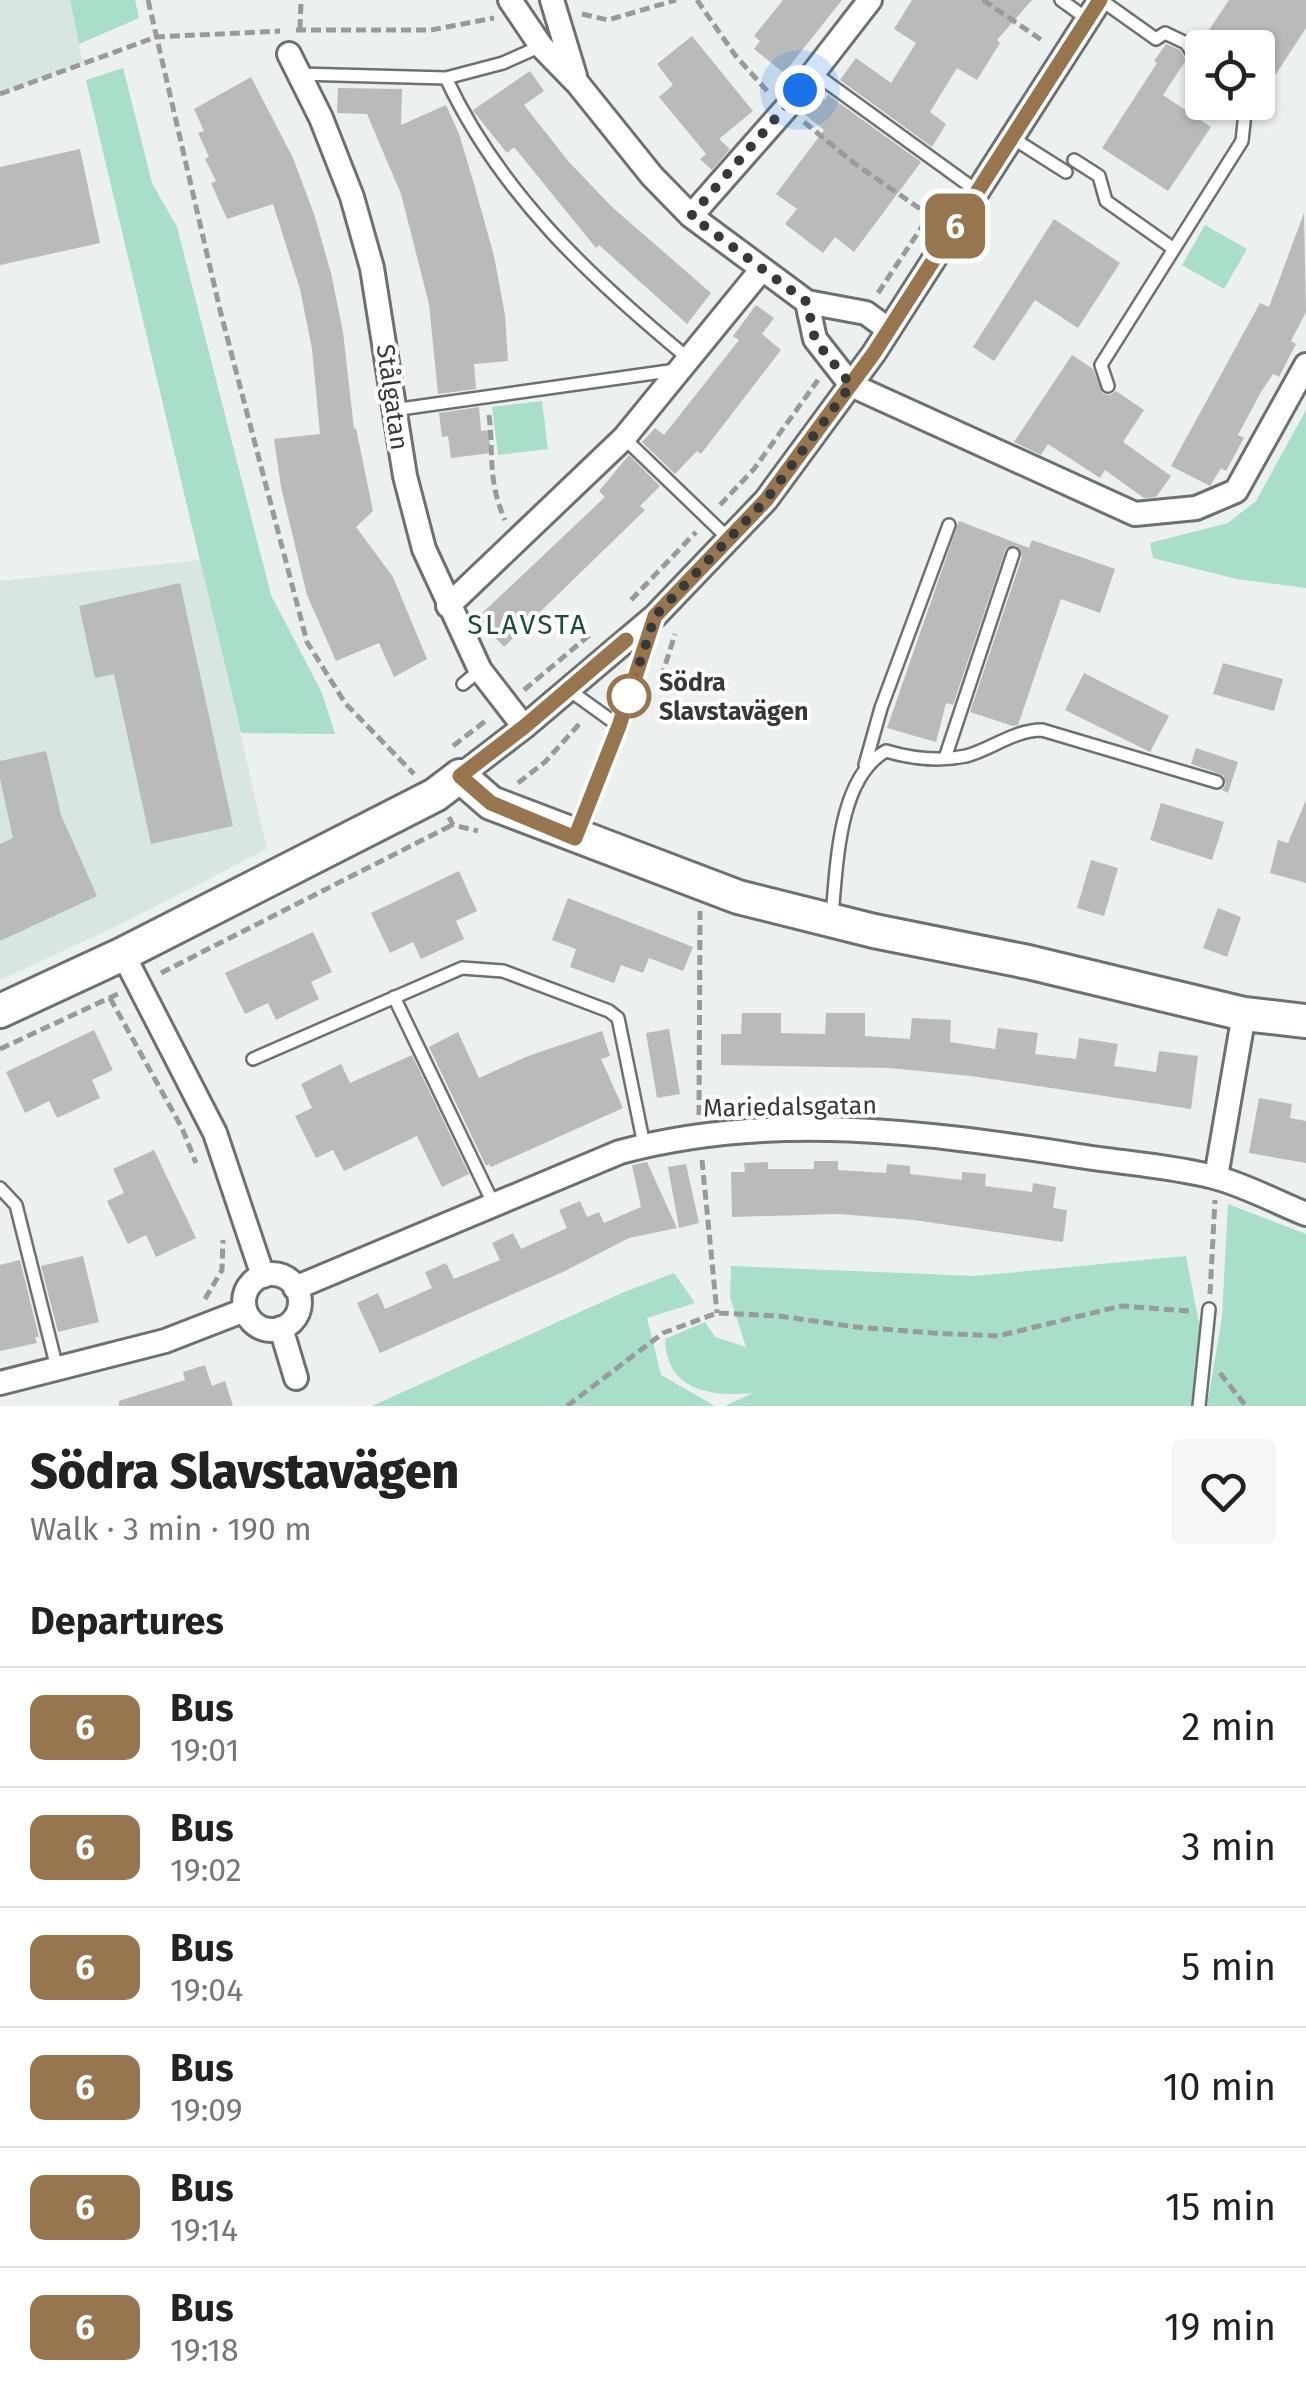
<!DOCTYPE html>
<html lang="en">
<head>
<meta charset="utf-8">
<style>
  body { margin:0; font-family:"Fira Sans",sans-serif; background:#f6f6f6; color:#222; height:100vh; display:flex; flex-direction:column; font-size:38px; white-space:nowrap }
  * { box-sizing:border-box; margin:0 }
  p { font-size:32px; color:#767676 }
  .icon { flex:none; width:55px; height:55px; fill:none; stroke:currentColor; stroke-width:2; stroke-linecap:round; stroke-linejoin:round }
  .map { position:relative; height:1406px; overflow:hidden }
  .drawer { display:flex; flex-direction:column; background:#fff; flex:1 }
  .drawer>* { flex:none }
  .badge { padding:0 20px; border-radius:15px; font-size:35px; line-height:65px }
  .controls { position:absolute; left:1185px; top:30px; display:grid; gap:20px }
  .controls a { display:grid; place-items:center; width:90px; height:90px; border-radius:10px; background:#fff; box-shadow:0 2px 8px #0004; font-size:50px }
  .you { position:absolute; width:50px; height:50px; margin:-25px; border:8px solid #fff; border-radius:50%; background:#1a73e8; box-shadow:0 0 0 15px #1a73e833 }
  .map>.badge { position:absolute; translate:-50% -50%; box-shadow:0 0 0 5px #fff }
  h2 { padding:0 30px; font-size:38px; line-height:90px }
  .round { display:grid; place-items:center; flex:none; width:105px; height:105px; border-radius:10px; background:#f6f6f6 }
  .overview { display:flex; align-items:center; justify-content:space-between; height:170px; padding:0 30px }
  h1 { font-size:48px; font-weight:800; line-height:75px }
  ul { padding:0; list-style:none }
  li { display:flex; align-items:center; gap:30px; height:120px; padding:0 30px; border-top:2px solid #e0e0e0 }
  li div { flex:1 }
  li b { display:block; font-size:38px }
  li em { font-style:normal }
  li .badge { min-width:110px; font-weight:700; text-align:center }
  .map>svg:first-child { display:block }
  .built { fill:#d9e5e0 }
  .green { fill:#a9dec9 }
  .building { fill:#b8bbba }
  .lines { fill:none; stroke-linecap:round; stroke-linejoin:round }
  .lane-casing { stroke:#6d716f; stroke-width:16 }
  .street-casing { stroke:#6d716f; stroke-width:28 }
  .secondary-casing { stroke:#6d716f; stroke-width:38 }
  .path { stroke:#989b9a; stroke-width:5; stroke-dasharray:10 5; stroke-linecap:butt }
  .lane { stroke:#fff; stroke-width:11 }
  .street { stroke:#fff; stroke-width:22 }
  .secondary { stroke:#fff; stroke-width:32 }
  .line-casing { stroke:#fff; stroke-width:22 }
  .line { stroke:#97764f; stroke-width:15 }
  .walk { stroke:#373938; stroke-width:10; stroke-dasharray:0 18 }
  .stop-dot { fill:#fff; stroke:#97764f; stroke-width:5 }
  .labels { text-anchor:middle; stroke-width:8; stroke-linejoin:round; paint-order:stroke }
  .street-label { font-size:25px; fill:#373938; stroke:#fff }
  .stop-label { font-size:25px; font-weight:bold; fill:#373938; stroke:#fff; text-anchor:start }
  .neighbourhood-label { font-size:28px; letter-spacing:2.5px; fill:#1a4b3b; stroke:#fff }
</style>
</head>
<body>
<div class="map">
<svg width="1306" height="1406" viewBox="0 0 1306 1406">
  <rect width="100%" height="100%" fill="#ecf0ee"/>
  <path class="built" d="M0,0h70l13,64 -83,30z
    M200,560l67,289 -152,78 -115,53v-399z"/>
  <path class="green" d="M70,0h65l4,18 -60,26z
    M123,68l29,115 25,44 94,368 51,98 13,41 -94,-1 -155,-653z
    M1205,225l42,24 -23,40 -42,-24z
    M542,401l6,48 -50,6 -6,-48z
    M1306,410v178l-69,-9 -84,-21 -3,-15 78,-20 28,-22z
    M1228,1204l78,30v172h-99l15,-89z
    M1186,1256l19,98 -6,52h-474l28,-13c-42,4 -87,-2 -88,-54l40,-17 10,15 31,10 -16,-50 1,-31 244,10z
    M674,1273l21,30 -48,15 14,57 54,31h-343l250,-113z"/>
  <path class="building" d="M783,0h59l-58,73 -30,-24 6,-8 -6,-5z
    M912,0h120l-35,40 3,3 -23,37 -20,-12 -27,44 16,12 -14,23 -92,-67 16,-22 35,25 25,-40 -22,-14z
    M1229,0h77v28l-30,46 -18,-12v-14h-23l-26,-18z
    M692,36l61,75 -34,28 11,10 -18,21 -12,-11 6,-5 -47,-57 14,-12 -16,-21z
    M1166,44l14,6 6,10 -23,35 48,32 -43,64 -66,-43 55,-85 -3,-2z
    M530,71l14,20 -20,14 45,57 43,45 99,86 -24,31 -88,-79 -3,3 -82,-101 -7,6 -33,-41 -1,-2z
    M251,77l42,81 21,56 17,59 12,59 11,97 2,-1 17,83 -17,16 37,50 34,82 -33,18 -15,-34 -43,18 -29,-66 -26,-108 -7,-48 46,-5 -8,-85 -12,-60 -27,-85 -46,15 -16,-36 5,-2 -11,-22 4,-2 -11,-24 6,-2 -10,-22z
    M338,88l64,1 -1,36 45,-20 13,29 15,50 20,72 11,59 3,46 -34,3 2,25 -38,5 -9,-90 -28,-110 -34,-80 -30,-1z
    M818,94l7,6 3,-5 93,67 -67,90 -19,-15 -12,16 -38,-29 12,-15 -21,-15 48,-64 -21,-17z
    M80,149l20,94 -100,22v-98z
    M1304,213l2,99 -15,29 5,3 -17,33 -6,-3 -12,18 -23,43 6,3 -18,33 -5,-3 -11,18 -39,-20 89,-163 9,4z
    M1054,219l66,44 -42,65 -43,-28 -41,61 -21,-14z
    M756,305l18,13 -12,16 19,16 -80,104 -4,-3 -22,23 -33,-32 13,-14 9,7 75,-95 -6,-4z
    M1072,355l21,14 10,25 7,1 6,-4 28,19 -21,32 48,34 -15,21 -12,1 -39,-28 -5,8 -52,-34 -7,11 -27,-13z
    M479,407l2,24 7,-1 3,23 -40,5 -3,-22 -6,1 -3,-24z
    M629,455l31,31 -20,20 5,4 -141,137 -27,-29 128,-121 -6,-6z
    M959,521l70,27 3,-8 83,29 -15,44 -39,-14 -43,126 -5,1 -43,-14 52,-155 -5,-11 -11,2 -53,157 -7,-2 -10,39 -49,-14z
    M180,583l53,243 -82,18 -37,-170 -19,4 -16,-72z
    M1223,663l60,16 -9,32 -61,-17z
    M1084,673l85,43 -19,36 -85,-42z
    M1196,748l42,14 -10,31 -6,-3 4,-6 -3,-9 -32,-11z
    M46,751l15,64 36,81 -97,45v-97l13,-6 -13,-59v-18z
    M1306,800v83l-36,-10 8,-33 10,3z
    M1161,803l63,19 -12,38 -62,-20z
    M1091,860l27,8 -14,48 -27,-8z
    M459,871l18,40 -21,10 8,18 -43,20 -8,-17 -23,11 -19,-40z
    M568,898l125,49 -10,24 -34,-13 -6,15 -22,-8 -7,18 -44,-16 6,-18 -24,-9z
    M1218,908l23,9 -14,40 -24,-9z
    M313,932l19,40 -21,10 8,17 -43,21 -8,-17 -23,11 -20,-41z
    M742,1013h39v20l44,1 1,-21h39v23l45,3 2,-21 39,2 -1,22 45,7 3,-21 40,5 -3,21 41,5 3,-21 39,6 -4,22 42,6 3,-21 39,5 -7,53 -220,-33 -82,-8 -168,-3v-31h20z
    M669,1029l11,65 -23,4 -11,-65z
    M94,1030l19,40 -21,10 8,18 -43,20 -8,-17 -24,12 -19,-41z
    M602,1031l8,25 -9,3 22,49 -132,59 -2,-3 -3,2 -57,-119 29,-15 21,46 49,-22z
    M412,1055l57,119 -27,13 -25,-51 -73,35 -11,-21 -17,8 -21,-42 17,-8 -11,-24 40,-20 9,19z
    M1259,1098l33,6 -2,14 16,3v42l-57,-10z
    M154,1150l42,88 -40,19 -10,-22 -18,9 -21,-43 17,-8 -11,-24z
    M814,1161h24v9l48,3 1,-9 23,2v8l52,6v-8l24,2 -1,12 47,6 1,-9 23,4 -3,21 14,2 -4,32 -149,-22 -76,-6 -106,3 -1,-45h14l-1,-9 24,-1v7h46z
    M647,1162l30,66 -48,10 -66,34 -183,81 -23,-50 21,-10 7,16 47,-21 -7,-16 21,-9 8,16 46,-19 -8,-17 21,-10 8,16 46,-21 -8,-18 21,-9 7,16 12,-5 5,11 37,-16 -9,-42z
    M686,1164l13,59 -20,5 -11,-61z
    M83,1256l16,66 -41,10 -17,-66z
    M20,1260l19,77h-4l2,6 -37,8v-86z
    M205,1365l7,21 13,-5 8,25h-114v-5l66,-21 -2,-8z"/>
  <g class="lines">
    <g class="lane-casing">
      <path id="lane" d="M1061,0l25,18
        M1101,0l55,39 9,-6 21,10 16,25
        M814,73l163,118
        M299,74l147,4 57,-15 38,-17
        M446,78c54,116 146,201 243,281
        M1011,137l55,35
        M1074,160l25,16 7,25 68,48
        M1108,386l-7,-21 141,-224 3,-28 -11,-11
        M393,410l283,-40
        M624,438l106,102
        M463,684l17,-14
        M569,690l50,36
        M945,758l68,-204
        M865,765l16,-57 68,-183
        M576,834l43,-108 33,-100
        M832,915c5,-50 6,-137 54,-164 27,8 52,11 80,5 26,-7 48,-26 76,-26l175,52
        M394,997l100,208
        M253,1059l209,-91 41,3 106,40 9,7 26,127
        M0,1188l16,17 41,163
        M1199,1406l10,-97"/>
    </g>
    <g class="street-casing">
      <path id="street" d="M510,0l31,46 37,38 74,92 39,40 116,86 59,11 23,17
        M552,0l23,76
        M289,54l32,64 31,79 20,71 33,208 19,73 56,121 44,57
        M691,216l96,-109 83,-107
        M807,302l8,37 36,46 284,129 61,-6 40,-17 70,-126
        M448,606l176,-168 138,-169
        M460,776l64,-49 131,-111 111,-116 108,-147 226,-353
        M123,954l92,179 48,143
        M1216,1177l28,-163
        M244 1302a28 28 0 1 1 56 0a28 28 0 1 1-56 0Z
        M295,1288l325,-136c152,-41 306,-20 459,4 45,7 92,10 135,21 31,8 62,25 92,37
        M281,1328l15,50
        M0,1383l165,-42 80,-31"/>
    </g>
    <g class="secondary-casing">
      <path id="secondary" d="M0,1011l123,-57 312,-159 25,-19 31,27 247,94 136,34 154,31 216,52 62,7"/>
    </g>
    <path class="path" d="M148,0l72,310 87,332 38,61 69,71
      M697,0l38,55 33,37
      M983,0l60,41
      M582,14l26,6 68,-20
      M300,29l1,-29
      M296,30h135l63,-12
      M0,94l156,-57 124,-6
      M804,122l50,41 75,52
      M878,293l63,-95
      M489,415c5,41 -2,64 16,105
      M720,505l34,-36 64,-89
      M631,600l65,-68
      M661,678l14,-44
      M524,690l68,-57
      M453,746l35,-27
      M518,783l27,-21 37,-41
      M449,817l4,8 25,6
      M161,973l293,-149
      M110,998l72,130 14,35
      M0,1049l120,-56
      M699,1115l1,-204
      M702,1160l15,153
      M1210,1294l5,-94
      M205,1299l17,-29 1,-30
      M1220,1373l26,33
      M567,1406l96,-73 54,-20 62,3 77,11 77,6 65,3 123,-30 68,5"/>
    <use href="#lane" class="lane"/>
    <use href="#street" class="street"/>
    <use href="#secondary" class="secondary"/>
  </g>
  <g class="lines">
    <g class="line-casing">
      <path id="line" d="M626,640l-102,87 -64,49 31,27 84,35 44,-112 36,-110 111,-116 108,-147 226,-353"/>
    </g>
    <use href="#line" class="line"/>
    <path class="walk" d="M629,696l26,-80 111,-116 85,-115 -36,-45 -8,-38 -116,-86 109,-126"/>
  </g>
  <circle class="stop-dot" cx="629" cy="696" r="20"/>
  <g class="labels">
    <g class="street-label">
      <text transform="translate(393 397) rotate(82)" y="9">Stålgatan</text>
      <text transform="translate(790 1106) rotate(-1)" y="9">Mariedalsgatan</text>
    </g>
    <g class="stop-label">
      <text x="659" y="691">Södra<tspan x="659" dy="29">Slavstavägen</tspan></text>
    </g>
    <g class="neighbourhood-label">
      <text x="528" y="634">SLAVSTA</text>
    </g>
  </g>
</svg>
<div class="controls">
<a><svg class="icon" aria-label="locate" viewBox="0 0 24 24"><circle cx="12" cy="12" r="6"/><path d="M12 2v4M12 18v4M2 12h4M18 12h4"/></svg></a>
</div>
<div class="you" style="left:800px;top:90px"></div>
<b class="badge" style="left:955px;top:226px;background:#97764f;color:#fff">6</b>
</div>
<section class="drawer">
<div class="overview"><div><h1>Södra Slavstavägen</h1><p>Walk · 3 min · 190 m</p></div><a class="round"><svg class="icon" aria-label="heart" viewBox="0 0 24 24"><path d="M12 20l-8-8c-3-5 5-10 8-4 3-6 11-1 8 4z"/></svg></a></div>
<h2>Departures</h2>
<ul>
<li><span class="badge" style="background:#97764f;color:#fff">6</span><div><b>Bus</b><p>19:01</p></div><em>2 min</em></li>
<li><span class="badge" style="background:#97764f;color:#fff">6</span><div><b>Bus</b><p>19:02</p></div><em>3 min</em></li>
<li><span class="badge" style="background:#97764f;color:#fff">6</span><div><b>Bus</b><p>19:04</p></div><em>5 min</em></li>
<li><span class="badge" style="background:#97764f;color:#fff">6</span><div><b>Bus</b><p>19:09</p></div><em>10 min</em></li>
<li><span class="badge" style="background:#97764f;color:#fff">6</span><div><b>Bus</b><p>19:14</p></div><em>15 min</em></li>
<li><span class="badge" style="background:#97764f;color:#fff">6</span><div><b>Bus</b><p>19:18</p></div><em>19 min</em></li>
</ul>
</section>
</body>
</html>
